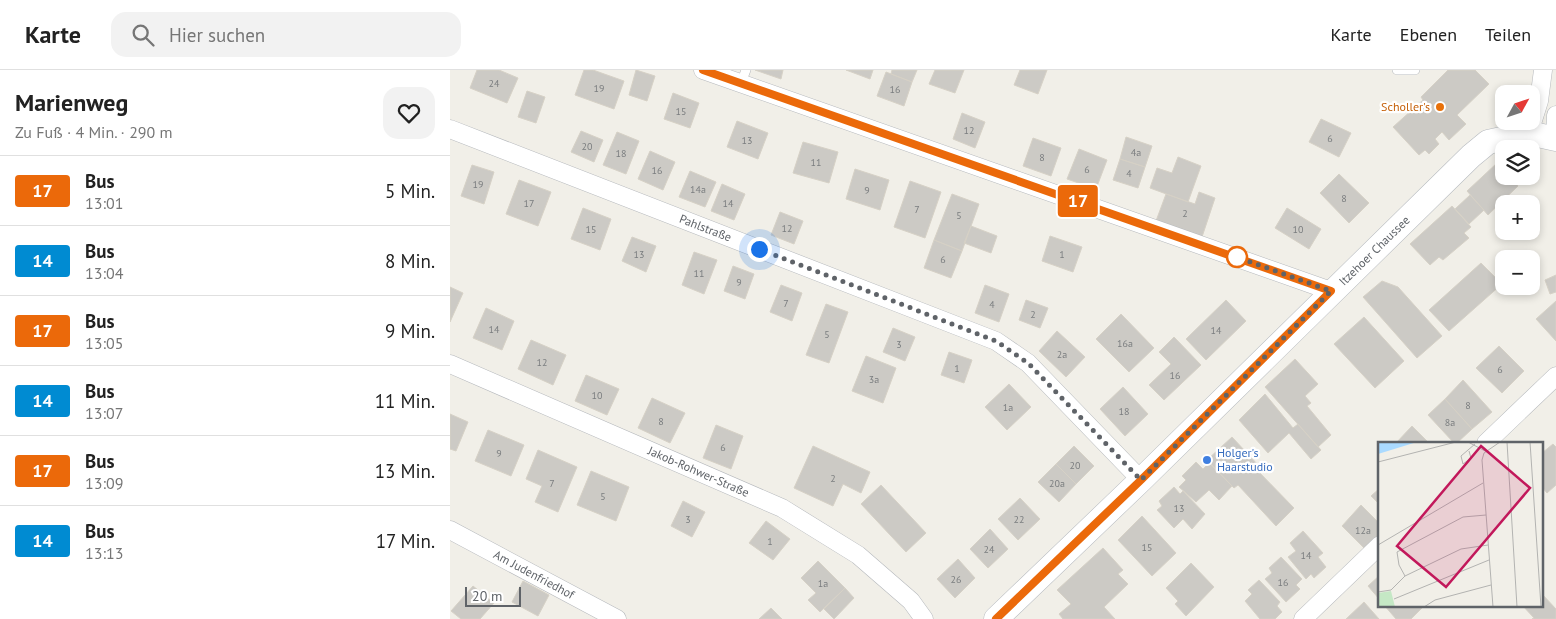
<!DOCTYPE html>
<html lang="de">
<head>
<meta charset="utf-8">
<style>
  body { margin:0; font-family:"PT Sans",sans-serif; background:#f2f2f2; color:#222; height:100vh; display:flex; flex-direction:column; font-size:19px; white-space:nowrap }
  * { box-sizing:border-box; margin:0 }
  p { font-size:16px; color:#767676 }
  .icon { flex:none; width:28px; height:28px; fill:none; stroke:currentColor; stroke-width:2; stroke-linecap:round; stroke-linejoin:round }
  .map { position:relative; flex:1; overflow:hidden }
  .sheet { display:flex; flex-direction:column; background:#fff; width:450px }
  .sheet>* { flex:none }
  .badge { padding:0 10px; border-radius:4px; font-size:18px; line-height:32px }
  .needle { width:32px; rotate:50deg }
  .buttons { position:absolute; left:1045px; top:15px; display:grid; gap:10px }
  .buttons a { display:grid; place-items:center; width:45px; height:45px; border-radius:10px; background:#fff; box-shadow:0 2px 8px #0003; font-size:25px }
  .scale { position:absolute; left:15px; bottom:12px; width:56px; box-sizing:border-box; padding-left:5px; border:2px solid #5f6368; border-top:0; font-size:14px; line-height:18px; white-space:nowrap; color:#5f6368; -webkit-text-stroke:4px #fff; paint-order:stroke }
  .you { position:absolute; width:25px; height:25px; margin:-12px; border:4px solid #fff; border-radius:50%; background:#1a73e8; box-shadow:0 0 0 8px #1a73e833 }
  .map>.badge { position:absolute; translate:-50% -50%; box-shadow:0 0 0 2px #fff }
  .round { display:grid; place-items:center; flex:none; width:52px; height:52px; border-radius:15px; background:#f2f2f2 }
  .summary { display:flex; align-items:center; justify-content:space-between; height:85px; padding:0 15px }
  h1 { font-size:24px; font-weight:600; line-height:38px }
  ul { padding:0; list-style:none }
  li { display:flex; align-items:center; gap:15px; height:70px; padding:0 15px; border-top:1px solid #e0e0e0 }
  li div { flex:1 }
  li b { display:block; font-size:19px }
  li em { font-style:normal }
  li .badge { min-width:55px; font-weight:700; text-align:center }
  header { display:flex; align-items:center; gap:30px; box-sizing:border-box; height:70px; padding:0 25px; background:#fff; border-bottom:1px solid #e0e0e0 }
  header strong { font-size:24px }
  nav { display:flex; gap:28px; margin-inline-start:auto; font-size:18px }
  .search { width:350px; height:45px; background:#f2f2f2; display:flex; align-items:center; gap:12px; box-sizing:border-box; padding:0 18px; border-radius:15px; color:#767676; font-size:19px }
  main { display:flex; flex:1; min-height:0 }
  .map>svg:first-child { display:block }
  .building { fill:#cccac5; stroke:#d6d1c6 }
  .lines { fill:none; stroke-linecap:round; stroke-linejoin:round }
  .lane-casing { stroke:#b5b8bc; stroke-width:10 }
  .street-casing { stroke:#b5b8bc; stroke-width:19 }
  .secondary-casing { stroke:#b6babf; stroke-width:25 }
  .lane { stroke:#fff; stroke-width:9 }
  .street { stroke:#fff; stroke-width:18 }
  .secondary { stroke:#fff; stroke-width:24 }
  .line-casing { stroke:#fff; stroke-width:11 }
  .line { stroke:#eb690a; stroke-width:8 }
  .walk { stroke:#5f6368; stroke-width:5; stroke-dasharray:0 9 }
  .food-dot { fill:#e8710a; stroke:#fff; stroke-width:2 }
  .stop-dot { fill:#fff; stroke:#eb690a; stroke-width:2.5 }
  .shop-dot { fill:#3f7fe0; stroke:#fff; stroke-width:2 }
  .labels { text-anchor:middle; stroke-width:4.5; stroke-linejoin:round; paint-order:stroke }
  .number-label { font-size:10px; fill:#7a7d7f }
  .food-label { font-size:12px; fill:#c56008; stroke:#fff; text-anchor:end }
  .street-label { font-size:12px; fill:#5f6368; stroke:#fff }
  .shop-label { font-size:12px; fill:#366cbe; stroke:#fff; text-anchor:start }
  .inset-road { fill:none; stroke:#b3b3b1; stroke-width:1 }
  .view { fill:#c2185b; fill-opacity:0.15; stroke:#c2185b; stroke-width:2.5 }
  .inset-edge { fill:none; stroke:#5f6368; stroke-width:2.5 }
</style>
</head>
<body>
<header>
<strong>Karte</strong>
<div class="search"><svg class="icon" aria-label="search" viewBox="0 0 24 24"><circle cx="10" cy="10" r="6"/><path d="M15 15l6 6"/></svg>Hier suchen</div>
<nav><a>Karte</a><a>Ebenen</a><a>Teilen</a></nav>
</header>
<main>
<section class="sheet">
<div class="summary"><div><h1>Marienweg</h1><p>Zu Fuß · 4 Min. · 290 m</p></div><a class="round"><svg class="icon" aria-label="heart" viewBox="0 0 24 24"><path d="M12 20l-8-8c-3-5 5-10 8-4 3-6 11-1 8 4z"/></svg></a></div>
<ul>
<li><span class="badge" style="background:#eb690a;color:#fff">17</span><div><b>Bus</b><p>13:01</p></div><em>5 Min.</em></li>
<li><span class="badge" style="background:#008bd2;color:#fff">14</span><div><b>Bus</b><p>13:04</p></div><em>8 Min.</em></li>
<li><span class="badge" style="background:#eb690a;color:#fff">17</span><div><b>Bus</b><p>13:05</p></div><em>9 Min.</em></li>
<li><span class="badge" style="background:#008bd2;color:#fff">14</span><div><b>Bus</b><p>13:07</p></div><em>11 Min.</em></li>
<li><span class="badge" style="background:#eb690a;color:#fff">17</span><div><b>Bus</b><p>13:09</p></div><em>13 Min.</em></li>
<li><span class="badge" style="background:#008bd2;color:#fff">14</span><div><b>Bus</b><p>13:13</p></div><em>17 Min.</em></li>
</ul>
</section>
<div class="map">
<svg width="1106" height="549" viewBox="0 0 1106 549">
  <rect width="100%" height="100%" fill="#f1efe8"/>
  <path class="building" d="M27,0h22l19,8 -11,25 -37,-15z
    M134,0h9l31,11 -10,28 -39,-14z
    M186,0l19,6 -8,25 -18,-6z
    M305,0h28l-2,9z
    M396,0h27l-3,9z
    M442,0h25l-5,12 -21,-8z
    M485,0h29l-9,23 -26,-9z
    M570,0h27l-9,24 -24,-9z
    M998,0h27l14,14 -32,31 9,9 -17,16 -7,-8 -7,7 4,5 -10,10 -4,-4 -6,5 -26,-28 30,-27 -2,-3z
    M436,2l26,10 -8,24 -27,-10z
    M77,21l18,6 -9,26 -18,-6z
    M223,23l26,10 -9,25 -26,-9z
    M512,43l23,9 -10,26 -22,-9z
    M871,49l30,14 -12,24 -30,-15z
    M287,51l31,12 -10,26 -31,-12z
    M131,61l22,9 -9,22 -23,-10z
    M167,62l22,9 -13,33 -23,-9z
    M676,67l26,9 -7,21 -25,-8z
    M583,68l28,10 -10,28 -28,-10z
    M353,72l35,10 -9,31 -36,-10z
    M629,79l28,11 -11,29 -29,-10z
    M200,81l25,11 -12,28 -25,-11z
    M728,87l23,9 -13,36 -38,-14 7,-20 15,5z
    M670,89l25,8 -7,21 -25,-8z
    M1047,93l7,7v6h5l9,10 -30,29 -21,-24z
    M22,95l22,7 -10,32 -23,-8z
    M405,99l34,11 -9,30 -34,-11z
    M240,101l26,11 -11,25 -26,-10z
    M889,104l30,29 -20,20 -29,-30z
    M69,110l32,12 -13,34 -32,-12z
    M460,111l31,11 -16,46 -31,-11z
    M272,114l23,10 -11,26 -23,-9z
    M749,122l16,6 -13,39 -46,-16 10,-27 29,10z
    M502,124l27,10 -17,47 -28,-11z
    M1020,125l14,15 -15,14 -14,-15z
    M1002,136l19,21 -7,6 5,5 -26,22 -4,-3 -9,8 -20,-21z
    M133,138l28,11 -11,31 -29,-11z
    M837,138l34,21 -12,20 -34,-21z
    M330,142l23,9 -9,23 -23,-9z
    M521,156l26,10 -6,17 -27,-10z
    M600,166l32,11 -9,25 -31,-11z
    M182,167l24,9 -10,26 -24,-11z
    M484,170l28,11 -11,27 -27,-10z
    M244,182l23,8 -13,34 -22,-9z
    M1031,193l21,21 -53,47 -20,-21z
    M283,196l21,8 -9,25 -21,-8z
    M1106,205v17l-6,2 -5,-14z
    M932,211l16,6 44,49 -25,22 -54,-61z
    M331,215l21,8 -10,28 -22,-9z
    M535,215l24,9 -10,28 -24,-9z
    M0,217l13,6 -13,29z
    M576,230l22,8 -8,20 -21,-8z
    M776,230l20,21 -40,39 -20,-21z
    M1106,231v40l-20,-22z
    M376,234l22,8 -19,51 -23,-8z
    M36,238l28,13 -12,29 -29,-12z
    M671,244l33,34 -25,24 -33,-33z
    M914,247l40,44 -29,27 -41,-44z
    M443,258l22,9 -10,24 -22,-9z
    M607,261l28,26 -19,20 -27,-26z
    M724,267l27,28 -37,35 -15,-15 22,-21 -12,-12z
    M81,270l35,15 -13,30 -35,-16z
    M1049,276l25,25 -22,22 -26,-25z
    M499,282l23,8 -8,23 -23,-8z
    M416,286l30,12 -13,35 -31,-12z
    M845,289l23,25 -13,12 6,7 -4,3 24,29 -13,12 -53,-60z
    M136,305l33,14 -12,26 -32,-14z
    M1013,310l29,32 -20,17 -27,-30z
    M559,314l22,23 -24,23 -22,-23z
    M673,317l25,27 -23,22 -25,-27z
    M815,324l28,34 5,-4 23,26 -10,9 -22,-26 -21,20 -29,-33z
    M202,328l33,15 -15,30 -32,-15z
    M995,329l27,30 -15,14h-3l-26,-28z
    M0,344l18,8 -12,29 -6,-2z
    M266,355l27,11 -12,33 -28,-11z
    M962,356l17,17h-33z
    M38,360l36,15 -13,31 -36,-15z
    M782,367l27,29 -3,3 38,39 -18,18 -38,-41 -4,3 -27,-28z
    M1103,374l3,3v38l-9,8 -5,-6v-34z
    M363,376l57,26 -9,21 -18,-9 -10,22 -39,-18z
    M624,376l20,20 -18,18 -20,-20z
    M88,380l39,17 -19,45 -23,-10 7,-16 -16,-7z
    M746,392l7,7 6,-6 23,23 -13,14 -10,-10 -13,12 -17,-15 7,-7 -4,-4z
    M606,394l20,20 -17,18 -21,-20z
    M141,401l38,16 -13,34 -39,-16z
    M431,415l45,48 -20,19 -45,-48z
    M724,417l6,7 3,-3 22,23 -13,15 -9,-10 -9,9 -17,-18 5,-4 -3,-5z
    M930,418v17l-9,-9z
    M570,428l20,21 -22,21 -20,-21z
    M233,431l22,11 -13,25 -21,-11z
    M911,435l19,19v10l-15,15 -23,-23z
    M692,446l34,37 -24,23 -34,-36z
    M316,451l24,18 -17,21 -24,-17z
    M540,459l18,20 -20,19 -18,-19z
    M853,461l20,22 -5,4 8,10 -12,11 -3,-4 -5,5 -18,-22 8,-6 -6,-8z
    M653,478l20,22 -5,4 10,10 -24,23 11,12h-52l-4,-5 12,-10 -14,-14z
    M831,487l21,22 -6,6 4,4 -14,13 -21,-23 7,-6 -3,-5z
    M508,489l17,19 -20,20 -18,-19z
    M368,491l27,27 -25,24 -12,-12 8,-7 -15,-15z
    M741,493l23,24 -28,29 -11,-12 3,-3 -12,-13z
    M930,505v25l-12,-14z
    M809,510l21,22 -3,4 5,6 -7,7h-15l-15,-18 7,-7 -4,-4z
    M73,511l26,14 -11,21 -26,-14z
    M23,516l21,17 -14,16h-19l-10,-8z
    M395,518l9,10 -20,21 -10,-10z
    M1092,524l14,15v10h-24l2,-1 -12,-13h20z
    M914,532l15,17h-33z
    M934,535h41l-14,14h-15z
    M321,538l11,11h-23z"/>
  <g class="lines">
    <g class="lane-casing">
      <path id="lane" d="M947,0h18
        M291,13l5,-13"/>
    </g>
    <g class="street-casing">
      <g id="street">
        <path d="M253,0l628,221"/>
        <path id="s1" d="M0,59l546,212 32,22 113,117"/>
        <path d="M1079,63l10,-32 4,-31"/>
        <path d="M1105,69l1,-24"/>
        <path id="s2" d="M0,294l332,144 76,47 53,46 13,18"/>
        <path d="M1036,373l70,-67"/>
        <path id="s3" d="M0,460l167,89"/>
        <path d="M853,549l77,-74"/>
      </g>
    </g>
    <g class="secondary-casing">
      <g id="secondary">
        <path id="s4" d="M546,549l145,-139 330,-324 17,-14 41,-9 27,6"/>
      </g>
    </g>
    <use href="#lane" class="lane"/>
    <use href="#street" class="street"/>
    <use href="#secondary" class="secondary"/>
  </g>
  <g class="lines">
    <g class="line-casing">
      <path id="line" d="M253,0l628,221 -190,189 -145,139"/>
    </g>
    <use href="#line" class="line"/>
    <path class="walk" d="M309,179l237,92 32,22 113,117 190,-189 -94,-34"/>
  </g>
  <circle class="food-dot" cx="990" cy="37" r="5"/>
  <circle class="stop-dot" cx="787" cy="187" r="10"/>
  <circle class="shop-dot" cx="757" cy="390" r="5"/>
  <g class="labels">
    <g class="number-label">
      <text x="44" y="17">24</text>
      <text x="149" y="22">19</text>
      <text x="445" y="23">16</text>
      <text x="231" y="45">15</text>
      <text x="519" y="64">12</text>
      <text x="880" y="72">6</text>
      <text x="297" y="74">13</text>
      <text x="137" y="80">20</text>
      <text x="686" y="86">4a</text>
      <text x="171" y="87">18</text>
      <text x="592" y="91">8</text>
      <text x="366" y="96">11</text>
      <text x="637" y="103">6</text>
      <text x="207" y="104">16</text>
      <text x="679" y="107">4</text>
      <text x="28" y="118">19</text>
      <text x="248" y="123">14a</text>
      <text x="417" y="124">9</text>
      <text x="894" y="132">8</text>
      <text x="79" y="137">17</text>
      <text x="278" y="137">14</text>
      <text x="467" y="143">7</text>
      <text x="735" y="147">2</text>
      <text x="509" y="149">5</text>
      <text x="337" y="162">12</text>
      <text x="141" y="163">15</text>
      <text x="848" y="163">10</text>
      <text x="189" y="188">13</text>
      <text x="612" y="188">1</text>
      <text x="493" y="193">6</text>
      <text x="249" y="207">11</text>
      <text x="289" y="216">9</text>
      <text x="336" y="237">7</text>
      <text x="542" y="238">4</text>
      <text x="583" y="248">2</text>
      <text x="44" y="263">14</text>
      <text x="766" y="264">14</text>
      <text x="377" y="268">5</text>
      <text x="675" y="277">16a</text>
      <text x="449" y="278">3</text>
      <text x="612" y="288">2a</text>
      <text x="92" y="296">12</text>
      <text x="507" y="302">1</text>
      <text x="1050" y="303">6</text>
      <text x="725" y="309">16</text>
      <text x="424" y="313">3a</text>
      <text x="147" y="329">10</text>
      <text x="1018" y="339">8</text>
      <text x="558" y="341">1a</text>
      <text x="674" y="345">18</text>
      <text x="211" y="355">8</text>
      <text x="1000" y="356">8a</text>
      <text x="273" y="381">6</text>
      <text x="49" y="387">9</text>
      <text x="625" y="399">20</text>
      <text x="383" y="412">2</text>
      <text x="102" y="417">7</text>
      <text x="607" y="417">20a</text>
      <text x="153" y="430">5</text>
      <text x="729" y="442">13</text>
      <text x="238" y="453">3</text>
      <text x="569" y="453">22</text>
      <text x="913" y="464">12a</text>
      <text x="320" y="475">1</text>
      <text x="697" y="481">15</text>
      <text x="539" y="483">24</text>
      <text x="856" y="489">14</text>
      <text x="506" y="513">26</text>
      <text x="833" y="516">16</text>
      <text x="373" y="517">1a</text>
    </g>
    <g class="food-label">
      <text x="980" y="41">Scholler's</text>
    </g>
    <g class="street-label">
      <text dy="4" stroke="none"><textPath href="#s1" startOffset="274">Pahlstraße</textPath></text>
      <text dy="4" stroke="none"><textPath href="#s4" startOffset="528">Itzehoer Chaussee</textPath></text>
      <text dy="4" stroke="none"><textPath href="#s2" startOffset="271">Jakob-Rohwer-Straße</textPath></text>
      <text dy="4" stroke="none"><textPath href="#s3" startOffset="95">Am Judenfriedhof</textPath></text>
    </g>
    <g class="shop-label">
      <text x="767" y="387">Holger's<tspan x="767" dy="14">Haarstudio</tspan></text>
    </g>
  </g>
  <g transform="translate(928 372)">
    <rect width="165" height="165" fill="#f1efe8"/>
    <path d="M13,149l4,16h-17v-14z" fill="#c5e8c5"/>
    <path d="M0,0h39l-39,12z" fill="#aadaff"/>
    <path class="inset-road" d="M90,0l19,10M129,0l10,165M152,0l11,165M91,9l2,7 -8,6 -2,-8 14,-12M0,20l78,-20M0,103l105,-62M19,110l66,-35 23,-2M19,110l2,13 6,11M0,150l13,-2 14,-14 56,-27 27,-4M16,157l95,-39M46,165l11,-7 56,-15M115,165l-11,-147 2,-7 16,-11"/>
    <path class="view" d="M103,4l49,42 -84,99 -49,-41z"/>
    <rect width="165" height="165" class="inset-edge"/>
  </g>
</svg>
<div class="buttons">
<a><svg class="needle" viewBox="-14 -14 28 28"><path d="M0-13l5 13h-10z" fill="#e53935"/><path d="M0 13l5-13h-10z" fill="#767676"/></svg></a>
<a><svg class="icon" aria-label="layers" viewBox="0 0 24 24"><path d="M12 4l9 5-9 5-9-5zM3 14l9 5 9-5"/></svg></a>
<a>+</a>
<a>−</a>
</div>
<div class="scale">20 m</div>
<div class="you" style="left:309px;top:179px"></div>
<b class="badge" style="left:628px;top:131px;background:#eb690a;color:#fff">17</b>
</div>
</main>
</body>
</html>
